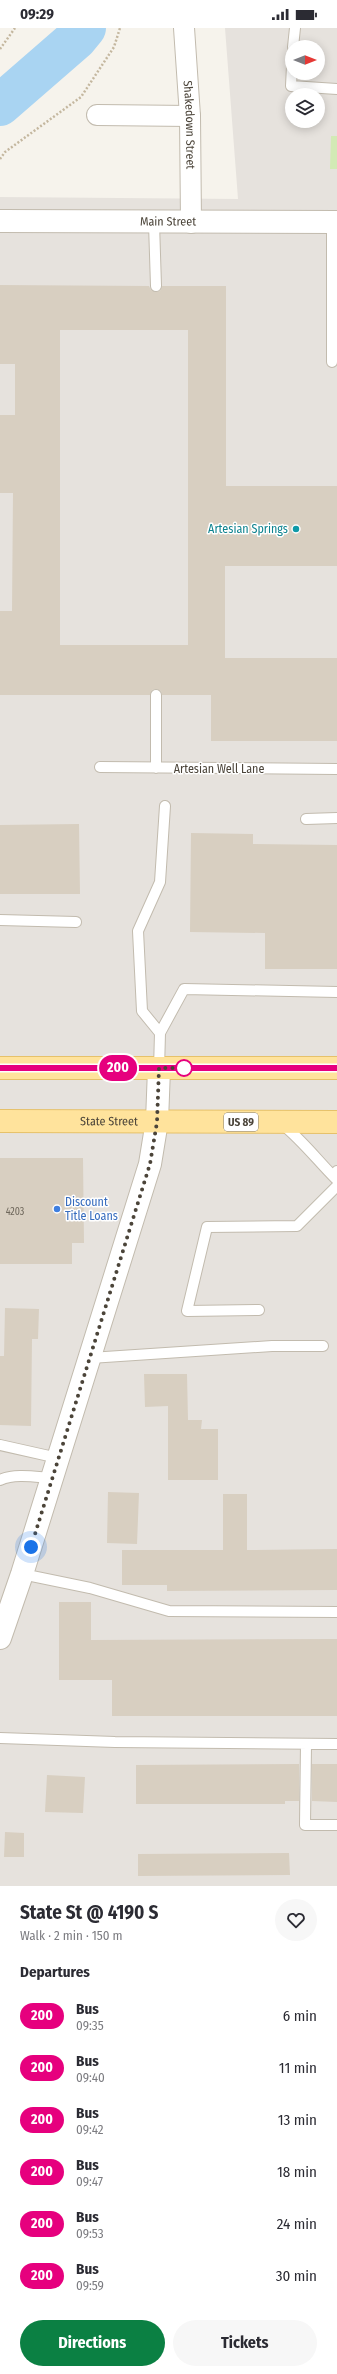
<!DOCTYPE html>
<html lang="en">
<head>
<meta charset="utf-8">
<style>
  body { margin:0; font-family:"Fira Sans Condensed",sans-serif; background:#f7f7f7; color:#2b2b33; height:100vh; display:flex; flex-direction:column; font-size:15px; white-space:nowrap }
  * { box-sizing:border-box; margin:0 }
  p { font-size:13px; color:#7c7c81 }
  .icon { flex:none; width:22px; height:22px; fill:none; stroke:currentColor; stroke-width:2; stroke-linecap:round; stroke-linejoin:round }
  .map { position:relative; height:1858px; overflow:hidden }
  .sheet { display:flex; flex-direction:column; background:#fff; flex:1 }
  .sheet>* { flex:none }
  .badge { padding:0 8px; border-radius:13px; font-size:14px; line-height:26px }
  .needle { width:26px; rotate:90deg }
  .fabs { position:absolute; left:285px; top:12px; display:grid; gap:8px }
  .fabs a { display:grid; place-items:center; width:40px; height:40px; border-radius:50%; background:#fff; box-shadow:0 2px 10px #0003; font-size:20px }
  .you { position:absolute; width:20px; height:20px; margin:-10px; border:3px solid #fff; border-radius:50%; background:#1a73e8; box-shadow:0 0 0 6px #1a73e833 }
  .map>.badge { position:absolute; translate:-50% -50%; box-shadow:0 0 0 2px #fff }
  h2 { padding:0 20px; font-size:15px; line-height:36px }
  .round { display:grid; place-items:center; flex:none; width:42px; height:42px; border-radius:21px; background:#f7f7f7 }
  .headline { display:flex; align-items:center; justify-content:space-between; height:68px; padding:0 20px }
  h1 { font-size:19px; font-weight:700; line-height:30px }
  .button { display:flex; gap:8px; margin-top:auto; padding:8px 20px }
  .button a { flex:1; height:46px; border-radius:24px; background:#0b8043; color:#fff; font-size:16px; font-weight:700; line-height:46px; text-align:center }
  .button a+a { background:#f7f7f7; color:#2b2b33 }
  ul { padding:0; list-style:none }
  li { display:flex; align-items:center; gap:12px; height:52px; padding:0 20px }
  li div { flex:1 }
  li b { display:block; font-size:15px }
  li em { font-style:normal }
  li .badge { min-width:44px; font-weight:700; text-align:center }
  .status { display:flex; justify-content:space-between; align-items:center; height:28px; padding:0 20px; background:#fff; direction:ltr }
  .status svg { height:11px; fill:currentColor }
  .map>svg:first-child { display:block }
  .industrial { fill:#e6e2dd; fill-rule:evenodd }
  .green { fill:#d2eab5 }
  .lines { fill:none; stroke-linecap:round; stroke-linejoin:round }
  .river { stroke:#a9d4f2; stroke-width:42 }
  .building { fill:#d8cfc1; fill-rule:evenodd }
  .service-casing { stroke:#c2bbae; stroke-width:12 }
  .minor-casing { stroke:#c2bbae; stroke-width:22 }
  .tertiary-casing { stroke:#c2bbae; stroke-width:24 }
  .primary-casing { stroke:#e6c16a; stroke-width:24 }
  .path { stroke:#c4b79f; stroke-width:2.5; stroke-dasharray:2 2; stroke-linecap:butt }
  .service { stroke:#fff; stroke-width:10 }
  .minor { stroke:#fff; stroke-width:20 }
  .tertiary { stroke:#fff; stroke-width:22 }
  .primary { stroke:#ffe39c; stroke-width:22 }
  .line-casing { stroke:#fff; stroke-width:9 }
  .line { stroke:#e6007e; stroke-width:6 }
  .walk { stroke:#4b4439; stroke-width:4; stroke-dasharray:0 7.2 }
  .culture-dot { fill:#0f9aa8; stroke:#fff; stroke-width:1.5 }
  .stop-dot { fill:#fff; stroke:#e6007e; stroke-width:2 }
  .shop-dot { fill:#3f7fe0; stroke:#fff; stroke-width:1.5 }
  .labels { text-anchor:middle; stroke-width:3; stroke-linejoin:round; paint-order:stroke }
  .number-label { font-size:10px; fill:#6e675b }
  .shield { fill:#fff; stroke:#817c74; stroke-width:1 }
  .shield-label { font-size:11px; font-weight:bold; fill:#4b4439 }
  .street-label { font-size:12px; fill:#4b4439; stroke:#fff }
  .culture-label { font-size:12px; fill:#0d838f; stroke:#fff; text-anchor:end }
  .shop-label { font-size:12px; fill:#366cbe; stroke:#fff; text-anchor:start }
</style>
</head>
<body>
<div class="status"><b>09:29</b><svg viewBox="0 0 49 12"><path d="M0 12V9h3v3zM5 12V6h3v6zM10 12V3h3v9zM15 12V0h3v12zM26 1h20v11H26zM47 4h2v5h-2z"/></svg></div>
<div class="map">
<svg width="337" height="1858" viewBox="0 0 337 1858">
  <rect width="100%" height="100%" fill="#f6f3ec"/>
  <path class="industrial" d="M225,0h112v1858h-337v-1689l238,2zM292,19h26v26h-26zM292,67h26v26h-26z"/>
  <path class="green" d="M331,108h6v33h-7z"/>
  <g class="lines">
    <path class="river" d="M0,77l76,-66 9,-11"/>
  </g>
  <path class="building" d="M0,257l149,1 2,4 5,2 4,-1 2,-5h64v200h111v80h-112v92h112v83h-126v-46h-49l-1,-4 -5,-2 -4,1 -2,5h-150v-84h12l1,-118h-13v-78h15v-51h-15zM60,302h128v315h-128z
    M79,796l1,70h-80v-69z
    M191,805l62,1v10l84,1v124h-72v-36l-75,-1z
    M0,1130h83l1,85h-12v21h-72z
    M5,1280l34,1 -1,30h-6l-1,87 -31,-1v-69h4z
    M144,1346h43l1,46h14l-1,9h17v51h-50v-74l-23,1z
    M108,1464l31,1 -2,51 -30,-1z
    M223,1466h24v56l90,-1v41l-170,1v-6h-45v-35h101z
    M59,1574h32v38l246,-1v77h-225v-36h-53z
    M299,1736v37h-14v3h-149v-39z
    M312,1736h25v38l-25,-1z
    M47,1747l38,2 -2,36 -38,-1z
    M5,1804l19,1v24h-20z
    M289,1825l1,22 -152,1v-22z"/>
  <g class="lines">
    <g class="service-casing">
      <path id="service" d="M293,19l2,-19
        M292,38l-1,20 46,3
        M332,194v140
        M154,195l2,63
        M156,667v73
        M100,739l237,2
        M306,791l31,-1
        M0,892l76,2
        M160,1005l-18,-22 -4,-80 22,-49 5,-76
        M159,1041l1,-36 24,-44 153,3
        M282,1096c21,17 35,36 54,55l1,-8
        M259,1282l-72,1 20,-84 90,-1 40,-40
        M90,1330l182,-12h51
        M0,1417l58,13
        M0,1452c15,-7 36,-3 52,-2
        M22,1546l68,14 79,23 168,1
        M0,1710l115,4 222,2
        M306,1716l-1,81h32"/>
    </g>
    <g class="minor-casing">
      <g id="minor">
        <path id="s1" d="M184,0l6,88 1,107"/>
        <path d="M97,87l93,1"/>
      </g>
    </g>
    <g class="tertiary-casing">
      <g id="tertiary">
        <path id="s2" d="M0,193l337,1"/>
        <path d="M0,1610l22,-64 128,-410 7,-43 2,-52"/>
      </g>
    </g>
    <g class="primary-casing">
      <g id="primary">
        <path d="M0,1040h337"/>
        <path id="s3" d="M0,1093l337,1"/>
      </g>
    </g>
    <path class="path" d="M0,21l15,-21
      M0,131l5,-7 76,-55 33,-50 6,-19"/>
    <use href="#service" class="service"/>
    <use href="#minor" class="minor"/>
    <use href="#tertiary" class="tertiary"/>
    <use href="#primary" class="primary"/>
  </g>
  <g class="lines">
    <g class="line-casing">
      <path id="line" d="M0,1040h337"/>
    </g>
    <use href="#line" class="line"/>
    <path class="walk" d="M31,1519l119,-383 7,-42 2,-54h30h-5"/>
  </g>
  <circle class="culture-dot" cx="296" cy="501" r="4"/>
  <circle class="stop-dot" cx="184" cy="1040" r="8"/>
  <circle class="shop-dot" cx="57" cy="1181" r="4"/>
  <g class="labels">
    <g class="number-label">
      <text x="15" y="1187">4203</text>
    </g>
    <rect class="shield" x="224" y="1085" width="34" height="18" rx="3"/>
    <g class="shield-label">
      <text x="241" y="1098">US 89</text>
    </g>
    <g class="street-label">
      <text dy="4" stroke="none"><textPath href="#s1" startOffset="97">Shakedown Street</textPath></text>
      <text dy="4" stroke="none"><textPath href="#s2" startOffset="168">Main Street</textPath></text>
      <text x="219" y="745">Artesian Well Lane</text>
      <text dy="4" stroke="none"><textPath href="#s3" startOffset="109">State Street</textPath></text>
    </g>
    <g class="culture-label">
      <text x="288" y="505">Artesian Springs</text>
    </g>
    <g class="shop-label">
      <text x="65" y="1178">Discount<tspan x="65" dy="14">Title Loans</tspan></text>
    </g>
  </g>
</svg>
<div class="fabs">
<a><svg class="needle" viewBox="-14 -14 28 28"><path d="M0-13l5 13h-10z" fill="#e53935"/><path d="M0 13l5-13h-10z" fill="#7c7c81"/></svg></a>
<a><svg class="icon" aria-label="layers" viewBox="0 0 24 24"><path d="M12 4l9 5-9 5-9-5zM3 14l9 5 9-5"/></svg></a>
</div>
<div class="you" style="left:31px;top:1519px"></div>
<b class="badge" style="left:118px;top:1040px;background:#e6007e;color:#fff">200</b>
</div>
<section class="sheet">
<div class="headline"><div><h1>State St @ 4190 S</h1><p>Walk · 2 min · 150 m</p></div><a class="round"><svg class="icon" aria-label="heart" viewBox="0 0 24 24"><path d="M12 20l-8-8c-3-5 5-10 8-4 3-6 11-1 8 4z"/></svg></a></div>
<h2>Departures</h2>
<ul>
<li><span class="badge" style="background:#e6007e;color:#fff">200</span><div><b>Bus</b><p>09:35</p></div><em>6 min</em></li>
<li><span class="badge" style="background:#e6007e;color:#fff">200</span><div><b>Bus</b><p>09:40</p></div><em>11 min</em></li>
<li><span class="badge" style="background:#e6007e;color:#fff">200</span><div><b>Bus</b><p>09:42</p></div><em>13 min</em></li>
<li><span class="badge" style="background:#e6007e;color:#fff">200</span><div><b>Bus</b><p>09:47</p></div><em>18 min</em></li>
<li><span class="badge" style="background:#e6007e;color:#fff">200</span><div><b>Bus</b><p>09:53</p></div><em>24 min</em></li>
<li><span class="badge" style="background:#e6007e;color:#fff">200</span><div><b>Bus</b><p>09:59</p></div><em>30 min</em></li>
</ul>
<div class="button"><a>Directions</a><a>Tickets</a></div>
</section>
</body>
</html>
